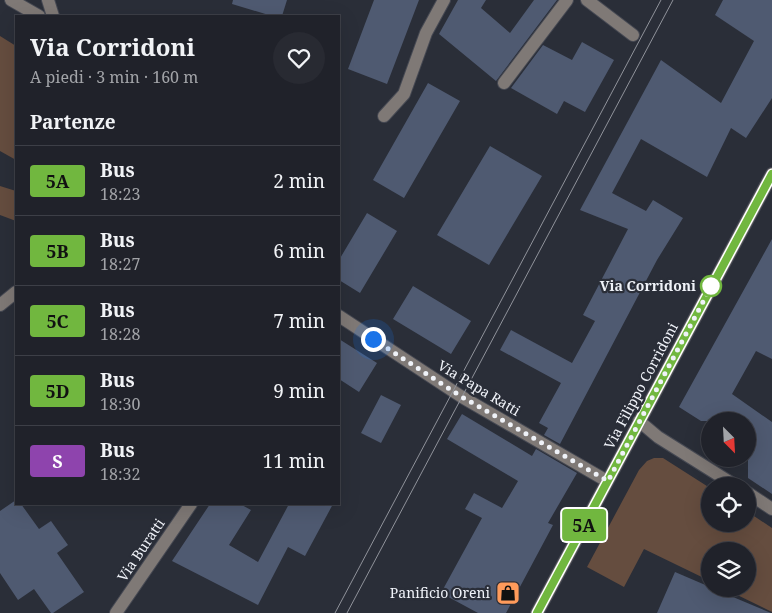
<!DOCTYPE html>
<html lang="it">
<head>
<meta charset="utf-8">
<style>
  body { margin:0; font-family:"Noto Serif",serif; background:#282a32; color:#f1f3f6; height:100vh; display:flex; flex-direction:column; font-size:19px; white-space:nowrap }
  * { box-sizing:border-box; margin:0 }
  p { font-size:16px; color:#a2a4a8 }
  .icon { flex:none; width:28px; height:28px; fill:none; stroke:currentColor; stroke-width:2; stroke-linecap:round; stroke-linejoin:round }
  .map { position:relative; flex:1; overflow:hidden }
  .side { position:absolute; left:15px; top:15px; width:325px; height:490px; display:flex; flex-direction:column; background:#20222a; border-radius:0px; box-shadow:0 5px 20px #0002,0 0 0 1px #3d3f47 }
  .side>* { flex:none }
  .badge { padding:0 10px; border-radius:4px; font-size:18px; line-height:32px }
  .needle { width:32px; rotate:156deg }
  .controls { position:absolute; left:701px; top:412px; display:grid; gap:10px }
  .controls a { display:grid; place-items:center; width:55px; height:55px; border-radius:50%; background:#20222a; box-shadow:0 5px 20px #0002,0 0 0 1px #3d3f47; font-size:25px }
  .you { position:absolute; width:25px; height:25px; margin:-12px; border:4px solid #fff; border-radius:50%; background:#1a73e8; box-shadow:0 0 0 8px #1a73e833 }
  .map>.badge { position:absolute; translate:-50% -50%; box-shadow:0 0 0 2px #fff }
  h2 { padding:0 15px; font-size:19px; line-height:45px }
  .round { display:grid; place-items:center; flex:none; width:52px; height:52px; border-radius:26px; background:#282a32 }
  .headline { display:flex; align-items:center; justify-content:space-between; height:85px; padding:0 15px }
  h1 { font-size:24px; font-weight:700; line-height:38px }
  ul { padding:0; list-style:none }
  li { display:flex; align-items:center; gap:15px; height:70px; padding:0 15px; border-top:1px solid #3d3f47 }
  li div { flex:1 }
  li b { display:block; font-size:19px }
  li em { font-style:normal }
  li .badge { min-width:55px; font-weight:700; text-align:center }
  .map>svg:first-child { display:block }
  .green { fill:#654d3f }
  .building { fill:#4f5a71 }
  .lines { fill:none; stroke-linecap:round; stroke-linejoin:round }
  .minor-casing { stroke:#464953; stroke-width:14 }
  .minor { stroke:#7f7976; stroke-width:12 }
  .tram { stroke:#90939b; stroke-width:1 }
  .line-casing { stroke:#fff; stroke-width:11 }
  .line { stroke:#71b73f; stroke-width:8 }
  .walk { stroke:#eff2f8; stroke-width:5; stroke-dasharray:0 9 }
  .stop-dot { fill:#fff; stroke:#71b73f; stroke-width:2.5 }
  .labels { text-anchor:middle; stroke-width:4.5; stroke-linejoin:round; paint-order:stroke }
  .stop-label { font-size:14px; font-weight:bold; fill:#eff2f8; stroke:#2a2e38; text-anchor:end }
  .street-label { font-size:14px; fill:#eff2f8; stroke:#2a2e38 }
  .poi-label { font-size:14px; fill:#eff2f8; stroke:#2a2e38; text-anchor:end }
</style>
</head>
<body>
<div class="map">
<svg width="772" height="613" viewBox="0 0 772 613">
  <rect width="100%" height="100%" fill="#2a2e38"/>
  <path class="green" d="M0,36l16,10v114l-16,-9z
    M0,186l16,5v30l-16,-6z
    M654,458h9l47,30v36h38v-12l24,16v84l-47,-23h23v-38h-38v30l-66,-32 -20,38 -37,-20 52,-97 8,-9z"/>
  <path class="building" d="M233,0h54l-5,16h-10l-40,-12z
    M374,0h45l-32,84 -39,-15z
    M458,0h28l-5,8 29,25 24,-33h23l-61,81 -57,-47z
    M723,0h49v98l-26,40 -15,-10 -24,49 -66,-38 -29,54 34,18 7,-11 30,18 -26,42 -97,184 -16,-9 4,-7 -9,-5 22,-40 -61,-33 11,-20 61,33 23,-42 -12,-6 45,-86 -48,-19 81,-150 60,43 33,-62 -39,-26z
    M582,42l32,18 -29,52 -21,-11 -7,13 -46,-26 32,-43 29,15z
    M428,83l32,18 -56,97 -31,-18z
    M490,146l52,30 -53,89 -52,-30z
    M367,213l30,18 -37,62 -21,-13v-20z
    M772,239v120l-16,-8 -24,43 40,28v72l-24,-16v-57h-47l-22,-14z
    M413,286l58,35 -20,33 -58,-35z
    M339,339l38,24 -18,29 -20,-13z
    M381,395l20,10 -20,38 -20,-10z
    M462,414l70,42 4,-7 41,24 -29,50 5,2 -47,88h-28l-37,-20 41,-75 -17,-9 9,-16 28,15 16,-27 -71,-42z
    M16,500v4h5l18,25 12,-8 17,24 -11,8 27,39 -31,21h-2l-17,-24 -16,11 -18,-27v-62z
    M210,504h30l11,6 -22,35 29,17 31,-58h44l-28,52 -17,-9 -30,58 -86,-44z
    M675,572l35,15v2h4l57,24h-114z"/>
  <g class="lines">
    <g class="minor-casing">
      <path id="minor" d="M11,0l28,16
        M48,0l5,16
        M587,0l46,35
        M504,83l63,-83
        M384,116l20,-22 22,-61 18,-33
        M0,305l16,-13
        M339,316l123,81 145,84
        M639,421l19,16 78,49
        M748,493l24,16
        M116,613l75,-109
        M537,613l235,-439"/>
    </g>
    <use href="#minor" class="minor"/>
    <path class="tram" d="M335,613l326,-613
      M347,613l326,-613"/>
  </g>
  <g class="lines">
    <g class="line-casing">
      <path id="line" d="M537,613l235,-439"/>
    </g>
    <use href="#line" class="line"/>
    <path class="walk" d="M373,339l89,58 146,84 105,-198 -2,3"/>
  </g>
  <defs>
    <g id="shop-square" transform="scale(1.25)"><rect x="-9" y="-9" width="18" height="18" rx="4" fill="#ff9b5b" stroke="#2a2e38"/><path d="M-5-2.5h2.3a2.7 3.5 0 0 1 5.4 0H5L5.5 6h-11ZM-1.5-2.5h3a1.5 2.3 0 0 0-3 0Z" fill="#111"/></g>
  </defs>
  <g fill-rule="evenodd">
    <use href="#shop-square" x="508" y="593"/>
  </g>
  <circle class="stop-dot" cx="711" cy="286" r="10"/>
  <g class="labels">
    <g class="stop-label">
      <text x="696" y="291">Via Corridoni</text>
    </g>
    <g class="street-label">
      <text transform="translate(641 386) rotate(-62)" y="5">Via Filippo Corridoni</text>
      <text transform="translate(479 388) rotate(31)" y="5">Via Papa Ratti</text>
      <text transform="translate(141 550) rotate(-56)" y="5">Via Buratti</text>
    </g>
    <g class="poi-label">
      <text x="490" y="598">Panificio Oreni</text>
    </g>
  </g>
</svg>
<div class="controls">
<a><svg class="needle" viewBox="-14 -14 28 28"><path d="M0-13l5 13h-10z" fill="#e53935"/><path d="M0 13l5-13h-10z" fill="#a2a4a8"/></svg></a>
<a><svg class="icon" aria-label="locate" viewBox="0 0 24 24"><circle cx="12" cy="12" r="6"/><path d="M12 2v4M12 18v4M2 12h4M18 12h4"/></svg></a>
<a><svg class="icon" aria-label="layers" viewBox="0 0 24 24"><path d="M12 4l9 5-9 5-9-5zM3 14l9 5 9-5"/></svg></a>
</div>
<div class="you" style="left:373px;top:339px"></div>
<b class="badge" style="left:584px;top:525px;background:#71b73f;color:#111">5A</b>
<section class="side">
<div class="headline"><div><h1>Via Corridoni</h1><p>A piedi · 3 min · 160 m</p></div><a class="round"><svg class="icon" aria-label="heart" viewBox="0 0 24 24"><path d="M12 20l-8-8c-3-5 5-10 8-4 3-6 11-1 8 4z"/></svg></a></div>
<h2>Partenze</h2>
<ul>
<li><span class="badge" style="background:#71b73f;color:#111">5A</span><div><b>Bus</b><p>18:23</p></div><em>2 min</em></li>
<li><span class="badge" style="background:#71b73f;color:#111">5B</span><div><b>Bus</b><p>18:27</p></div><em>6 min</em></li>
<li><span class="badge" style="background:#71b73f;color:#111">5C</span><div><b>Bus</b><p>18:28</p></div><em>7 min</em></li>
<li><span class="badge" style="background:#71b73f;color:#111">5D</span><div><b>Bus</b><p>18:30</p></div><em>9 min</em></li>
<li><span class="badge" style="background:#8e44ad;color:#fff">S</span><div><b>Bus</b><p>18:32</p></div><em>11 min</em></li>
</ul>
</section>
</div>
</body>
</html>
